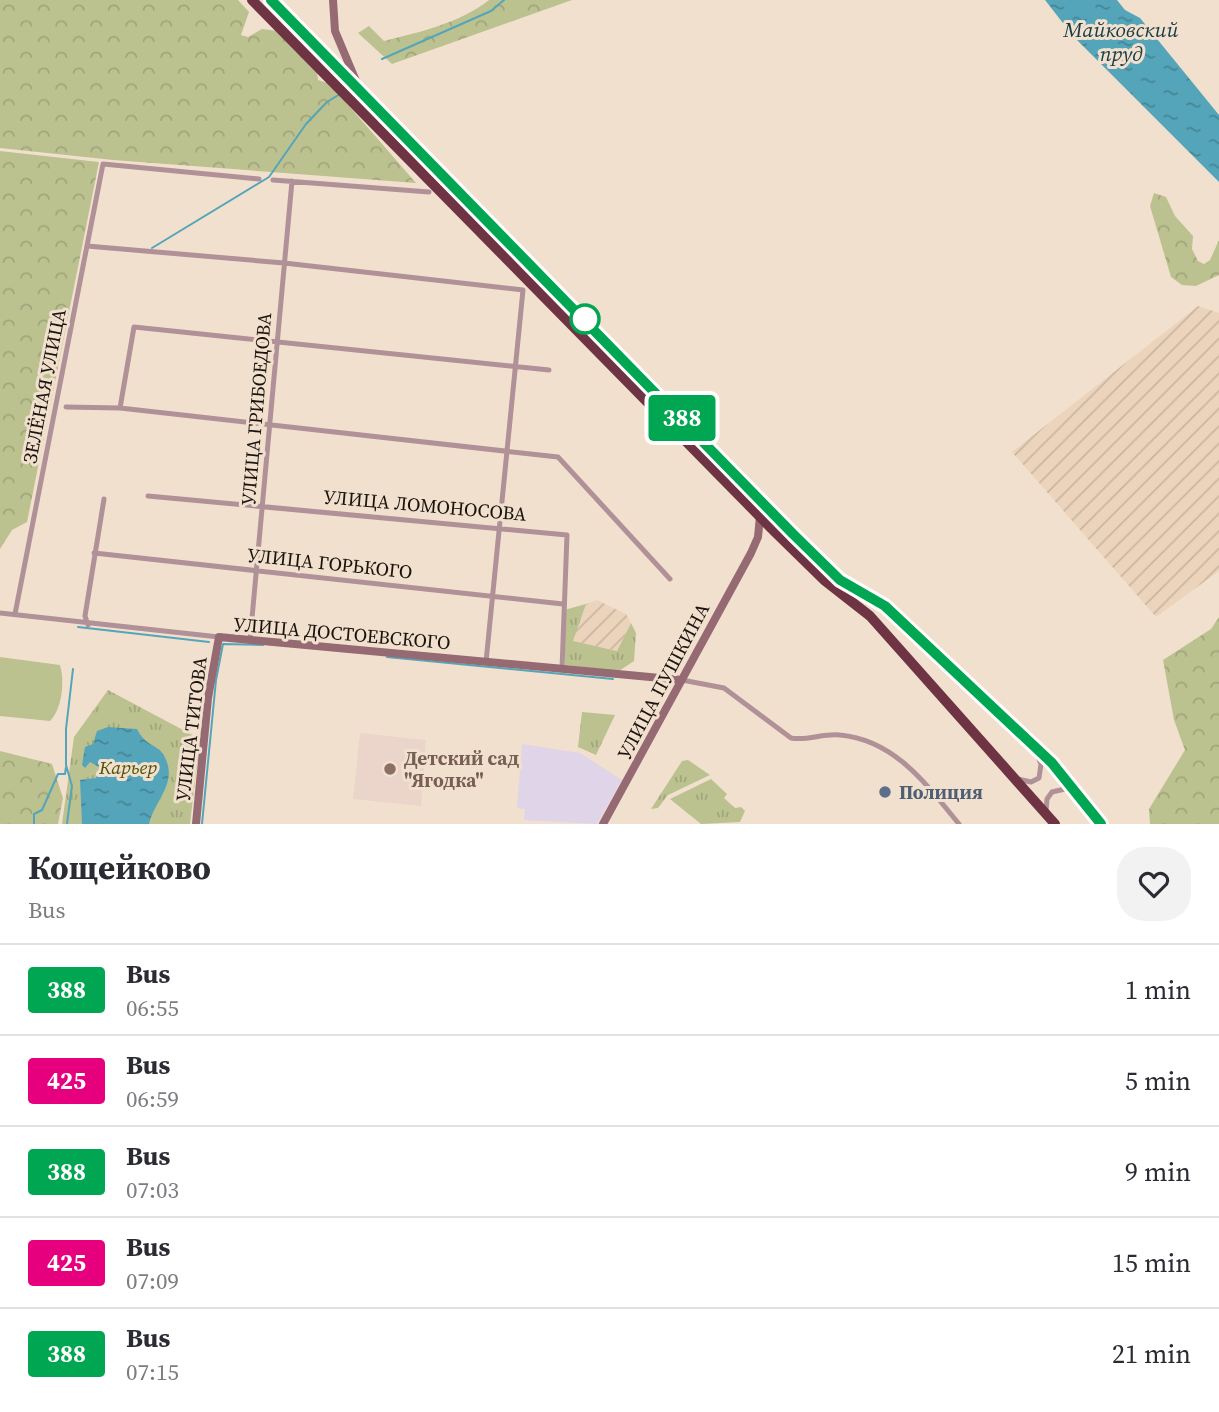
<!DOCTYPE html>
<html lang="en">
<head>
<meta charset="utf-8">
<style>
  body { margin:0; font-family:"Source Serif 4",serif; background:#f2f2f3; color:#2b2b33; height:100vh; display:flex; flex-direction:column; font-size:26px; white-space:nowrap }
  * { box-sizing:border-box; margin:0 }
  p { font-size:23px; color:#7c7c81 }
  .icon { flex:none; width:38px; height:38px; fill:none; stroke:currentColor; stroke-width:2; stroke-linecap:round; stroke-linejoin:round }
  .map { position:relative; height:824px; overflow:hidden }
  .side { display:flex; flex-direction:column; background:#fff; flex:1 }
  .side>* { flex:none }
  .badge { padding:0 14px; border-radius:5px; font-size:24px; line-height:46px }
  .map>.badge { position:absolute; translate:-50% -50%; box-shadow:0 0 0 4px #fff }
  .round { display:grid; place-items:center; flex:none; width:74px; height:74px; border-radius:28px; background:#f2f2f3 }
  .overview { display:flex; align-items:center; justify-content:space-between; height:119px; padding:0 28px }
  h1 { font-size:33px; font-weight:700; line-height:52px }
  ul { padding:0; list-style:none }
  li { display:flex; align-items:center; gap:21px; height:91px; padding:0 28px; border-top:2px solid #e1e1e2 }
  li div { flex:1 }
  li b { display:block; font-size:26px }
  li em { font-style:normal }
  li .badge { min-width:77px; font-weight:700; text-align:center }
  .map>svg:first-child { display:block }
  .commercial { fill:#e0d4e8 }
  .industrial { fill:url(#industrial-furrows) }
  .education { fill:#ebd4c9 }
  .grass { fill:url(#grass-tufts) }
  .forest { fill:url(#forest-crowns) }
  .garden { fill:#bcc190 }
  .water { fill:url(#water-ripples) }
  .lines { fill:none; stroke-linecap:round; stroke-linejoin:round }
  .stream { stroke:#54a5b9; stroke-width:2 }
  .street { stroke:#b09198; stroke-width:5 }
  .secondary { stroke:#956a73; stroke-width:8 }
  .highway { stroke:#6f3444; stroke-width:10 }
  .line-casing { stroke:#fff; stroke-width:16 }
  .line { stroke:#00a651; stroke-width:10 }
  .stop-dot { fill:#fff; stroke:#00a651; stroke-width:3.5 }
  .education-dot { fill:#8d6e63; stroke:#f2e0ce; stroke-width:2.5 }
  .service-dot { fill:#5c6f8a; stroke:#f2e0ce; stroke-width:2.5 }
  .labels { text-anchor:middle; stroke-width:6; stroke-linejoin:round; paint-order:stroke }
  .street-label { font-size:19px; fill:#1a140e; stroke:#f2e0ce }
  .education-label { font-size:19px; font-weight:bold; fill:#785e54; stroke:#f2e0ce; text-anchor:start }
  .park-label { font-size:19px; font-style:italic; fill:#4f5305; stroke:#f2e0ce }
  .service-label { font-size:19px; font-weight:bold; fill:#4e5e75; stroke:#f2e0ce; text-anchor:start }
  .water-label { font-size:21px; font-style:italic; fill:#153b44; stroke:#f2e0ce }
</style>
</head>
<body>
<div class="map">
<svg width="1219" height="824" viewBox="0 0 1219 824">
  <defs>
    <pattern id="industrial-furrows" width="10" height="10" patternUnits="userSpaceOnUse" patternTransform="scale(1.75)"><rect width="10" height="10" fill="#ecd4bc"/><path d="M-1 1l2-2M0 10L10 0M9 11l2-2" fill="none" stroke="#cab5a0"/></pattern>
    <pattern id="grass-tufts" width="24" height="20" patternUnits="userSpaceOnUse" patternTransform="scale(1.75)"><rect width="24" height="20" fill="#bcc190"/><path d="M3 7l-1-3M5 7V3M7 7l1-3M15 17l-1-3M17 17v-4M19 17l1-3" fill="none" stroke="#a1a57b"/></pattern>
    <pattern id="forest-crowns" width="20" height="18" patternUnits="userSpaceOnUse" patternTransform="scale(1.75)"><rect width="20" height="18" fill="#bcc190"/><path d="M2 6a3 3 0 1 1 6 0M12 15a3 3 0 1 1 6 0" fill="none" stroke="#a1a57b"/></pattern>
    <pattern id="water-ripples" width="26" height="14" patternUnits="userSpaceOnUse" patternTransform="scale(1.75)"><rect width="26" height="14" fill="#54a5b9"/><path d="M2 4q2-2 4 0t4 0M15 11q2-2 4 0t4 0" fill="none" stroke="#458595"/></pattern>
  </defs>
  <rect width="100%" height="100%" fill="#f2e0ce"/>
  <path class="commercial" d="M522,744l58,9 42,27 -25,44 -73,-4 1,-11 -8,-1z"/>
  <path class="industrial" d="M1198,306l21,7v258l-63,46 -144,-165z
    M597,600l29,14 5,9 -14,28 -45,-10 14,-37z"/>
  <path class="education" d="M360,733l66,7 -5,66 -68,-7z"/>
  <path class="grass" d="M586,604l-13,37 44,10 14,-28 5,10 -2,28 -15,10 -54,-6 -1,-55z
    M108,690l92,49 -10,85h-128l12,-87z
    M582,712l33,3 -19,40 -18,-8z
    M688,760l22,15 -42,20 -10,13 -7,1 31,-48z
    M711,779l16,15 -3,4 11,10 6,-1 4,4 -5,11 -39,2 -31,-25z"/>
  <path class="forest" d="M0,0h238l11,12 -8,23 7,2 14,-8 16,2 39,39 1,10 12,4 86,99 -303,-23 -113,-12z
    M489,0h83l-180,64 -34,-31 11,-7 15,15c36,-9 76,-18 105,-41z
    M0,151l99,11 -72,360 -15,8 -12,19z
    M1154,193l12,4 9,19 18,20 -1,13 6,12 6,3 6,-4 9,-20v35l-23,11 -14,-1 -11,-8 -21,-71z
    M1219,617v207h-69l-1,-15 36,-59 -11,-30 -11,-60 48,-31z
    M0,751l52,13 11,34 -5,26h-58z"/>
  <path class="garden" d="M0,657l60,8c5,16 2,44 -10,56l-50,-5z"/>
  <path class="water" d="M1045,0h72l8,10 15,8 79,97v67l-146,-146z
    M108,727l29,2c8,17 21,16 26,25 17,28 -8,45 -14,70h-67l-2,-44 16,-2 3,-11 -9,-5 -5,6 -3,-3 3,-18 8,-3 4,-13z"/>
  <g class="lines">
    <path class="stream" d="M382,59l109,-48 13,-11
      M152,248l117,-71 37,-53 21,-22 13,-8
      M78,627l131,15
      M387,657l226,22
      M34,824v-10l8,-4 16,-36h7l1,-7
      M67,824l5,-38 -6,-21v-36l7,-60
      M202,824l14,-144 7,-36 40,1"/>
    <path class="street" d="M273,180l156,12
      M87,246l197,17 239,27 -37,372
      M66,407l54,1 438,49 112,122
      M120,408l14,-81 415,43
      M148,496l419,39 -5,134
      M94,553l469,51
      M0,613l219,24
      M15,614l88,-450 156,15
      M88,625l-3,-9 19,-117
      M250,640l42,-459
      M682,680l42,8 67,50c17,3 32,-5 49,-3 55,5 87,50 119,89
      M1018,779l13,3 8,-4 2,-14 -5,-12
      M1046,811l1,-12 5,-7 17,-4"/>
    <path class="secondary" d="M333,0l2,31 24,57
      M196,824l12,-126 11,-61 463,43
      M603,824l148,-271 7,-16 2,-21"/>
    <path class="highway" d="M252,0l523,532 49,48 46,36 185,208
      M271,0l522,534 47,46 45,26 167,157 49,61"/>
  </g>
  <g class="lines">
    <g class="line-casing">
      <path id="line" d="M271,0l522,534 47,46 45,26 167,157 49,61"/>
    </g>
    <use href="#line" class="line"/>
  </g>
  <circle class="stop-dot" cx="585" cy="319" r="14"/>
  <circle class="education-dot" cx="390" cy="769" r="7"/>
  <circle class="service-dot" cx="885" cy="792" r="7"/>
  <g class="labels">
    <g class="street-label">
      <text transform="translate(44 386) rotate(-79)" y="7">ЗЕЛЁНАЯ УЛИЦА</text>
      <text transform="translate(256 409) rotate(-85)" y="7">УЛИЦА ГРИБОЕДОВА</text>
      <text transform="translate(425 505) rotate(5)" y="7">УЛИЦА ЛОМОНОСОВА</text>
      <text transform="translate(330 563) rotate(6)" y="7">УЛИЦА ГОРЬКОГО</text>
      <text transform="translate(342 633) rotate(5)" y="7">УЛИЦА ДОСТОЕВСКОГО</text>
      <text transform="translate(663 681) rotate(-62)" y="7">УЛИЦА ПУШКИНА</text>
      <text transform="translate(191 729) rotate(-83)" y="7">УЛИЦА ТИТОВА</text>
    </g>
    <g class="education-label">
      <text x="404" y="765">Детский сад<tspan x="404" dy="22">"Ягодка"</tspan></text>
    </g>
    <g class="park-label">
      <text x="128" y="774">Карьер</text>
    </g>
    <g class="service-label">
      <text x="899" y="799">Полиция</text>
    </g>
    <g class="water-label">
      <text x="1121" y="37">Майковский<tspan x="1121" dy="24">пруд</tspan></text>
    </g>
  </g>
</svg>
<b class="badge" style="left:682px;top:418px;background:#00a651;color:#fff">388</b>
</div>
<section class="side">
<div class="overview"><div><h1>Кощейково</h1><p>Bus</p></div><a class="round"><svg class="icon" aria-label="heart" viewBox="0 0 24 24"><path d="M12 20l-8-8c-3-5 5-10 8-4 3-6 11-1 8 4z"/></svg></a></div>
<ul>
<li><span class="badge" style="background:#00a651;color:#fff">388</span><div><b>Bus</b><p>06:55</p></div><em>1 min</em></li>
<li><span class="badge" style="background:#e6007e;color:#fff">425</span><div><b>Bus</b><p>06:59</p></div><em>5 min</em></li>
<li><span class="badge" style="background:#00a651;color:#fff">388</span><div><b>Bus</b><p>07:03</p></div><em>9 min</em></li>
<li><span class="badge" style="background:#e6007e;color:#fff">425</span><div><b>Bus</b><p>07:09</p></div><em>15 min</em></li>
<li><span class="badge" style="background:#00a651;color:#fff">388</span><div><b>Bus</b><p>07:15</p></div><em>21 min</em></li>
</ul>
</section>
</body>
</html>
